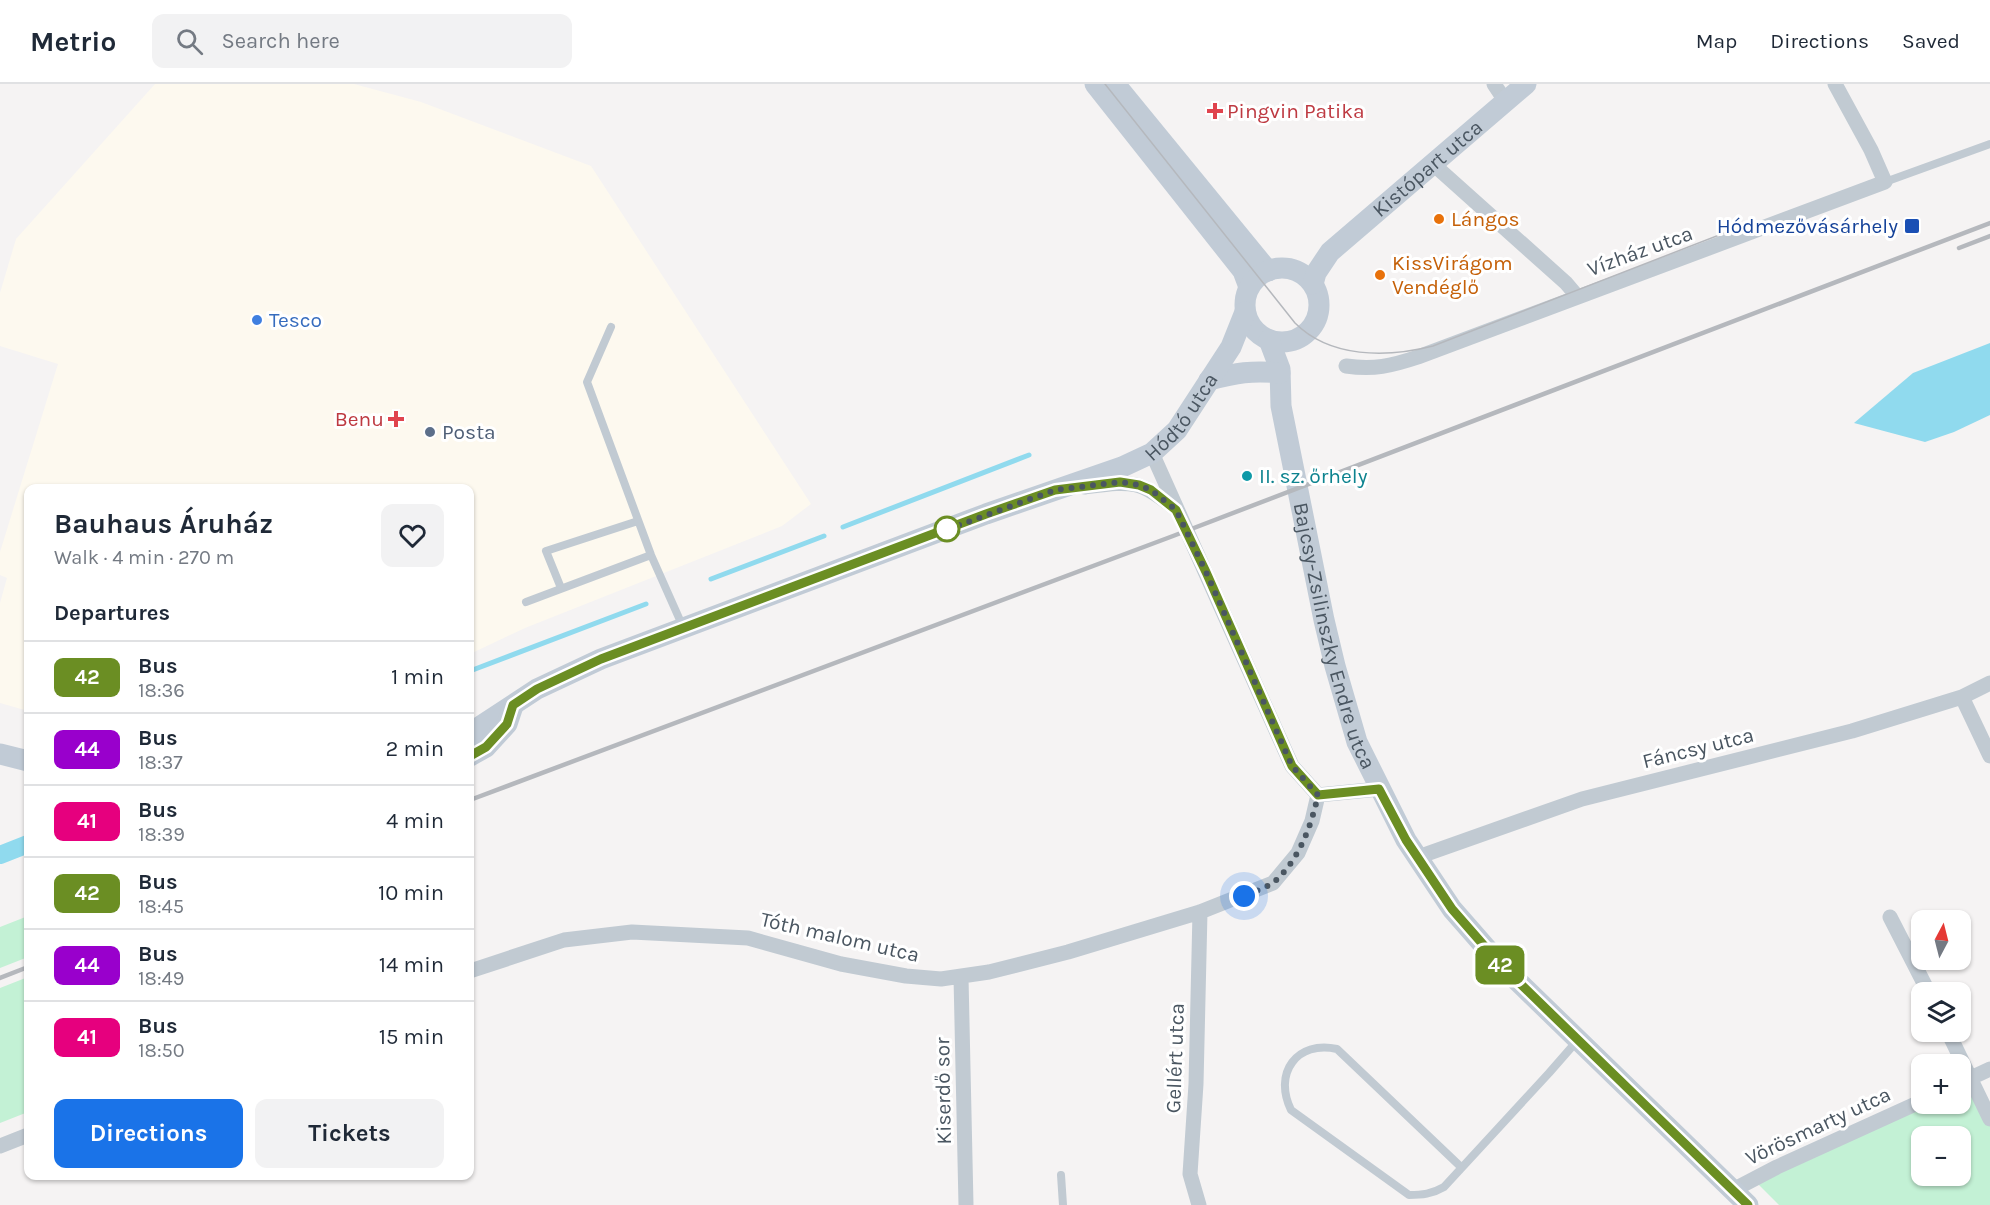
<!DOCTYPE html>
<html lang="en">
<head>
<meta charset="utf-8">
<style>
  body { margin:0; font-family:Karla,sans-serif; background:#f2f2f3; color:#1f2937; height:100vh; display:flex; flex-direction:column; font-size:22px; white-space:nowrap }
  * { box-sizing:border-box; margin:0 }
  p { font-size:20px; color:#747a83 }
  .icon { flex:none; width:33px; height:33px; fill:none; stroke:currentColor; stroke-width:2; stroke-linecap:round; stroke-linejoin:round }
  .map { position:relative; flex:1; overflow:hidden }
  .sheet { position:absolute; left:24px; top:400px; width:450px; height:696px; display:flex; flex-direction:column; background:#fff; border-radius:12px; box-shadow:0 2px 4px #0004 }
  .sheet>* { flex:none }
  .badge { padding:0 12px; border-radius:9px; font-size:21px; line-height:39px }
  .needle { width:39px; rotate:7deg }
  .fabs { position:absolute; left:1911px; top:826px; display:grid; gap:12px }
  .fabs a { display:grid; place-items:center; width:60px; height:60px; border-radius:12px; background:#fff; box-shadow:0 2px 4px #0004; font-size:30px }
  .you { position:absolute; width:30px; height:30px; margin:-15px; border:4px solid #fff; border-radius:50%; background:#1a73e8; box-shadow:0 0 0 9px #1a73e833 }
  .map>.badge { position:absolute; translate:-50% -50%; box-shadow:0 0 0 3px #fff }
  h2 { padding:0 30px; font-size:22px; line-height:54px }
  .round { display:grid; place-items:center; flex:none; width:63px; height:63px; border-radius:12px; background:#f2f2f3 }
  .summary { display:flex; align-items:center; justify-content:space-between; height:102px; padding:0 30px }
  h1 { font-size:28px; font-weight:700; line-height:45px }
  .primary-button { display:flex; gap:12px; margin-top:auto; padding:12px 30px }
  .primary-button a { flex:1; height:69px; border-radius:12px; background:#1a73e8; color:#fff; font-size:24px; font-weight:700; line-height:69px; text-align:center }
  .primary-button a+a { background:#f2f2f3; color:#1f2937 }
  ul { padding:0; list-style:none }
  li { display:flex; align-items:center; gap:18px; height:72px; padding:0 30px; border-top:2px solid #e0e1e3 }
  li div { flex:1 }
  li b { display:block; font-size:22px }
  li em { font-style:normal }
  li .badge { min-width:66px; font-weight:700; text-align:center }
  header { display:flex; align-items:center; gap:36px; box-sizing:border-box; height:84px; padding:0 30px; background:#fff; border-bottom:2px solid #e0e1e3 }
  header strong { font-size:28px }
  nav { display:flex; gap:33px; margin-inline-start:auto; font-size:21px }
  .search { width:420px; height:54px; background:#f2f2f3; display:flex; align-items:center; gap:15px; box-sizing:border-box; padding:0 21px; border-radius:12px; color:#747a83; font-size:22px }
  .map>svg:first-child { display:block }
  .commercial { fill:#fdf9ef }
  .green { fill:#c3f1d5; fill-rule:evenodd }
  .water { fill:#90daee }
  .lines { fill:none; stroke-linecap:round; stroke-linejoin:round }
  .stream { stroke:#90daee; stroke-width:5 }
  .canal { stroke:#90daee; stroke-width:18 }
  .lane { stroke:#c1cad2; stroke-width:8 }
  .street { stroke:#c1cad2; stroke-width:15 }
  .secondary { stroke:#c1cbd6; stroke-width:21 }
  .tram { stroke:#b5b8bd; stroke-width:1.5 }
  .rail { stroke:#b5b8bd; stroke-width:4.5 }
  .line-casing { stroke:#fff; stroke-width:14 }
  .line { stroke:#6b8e23; stroke-width:9 }
  .walk { stroke:#4a5661; stroke-width:6; stroke-dasharray:0 10.8 }
  .health-dot { fill:#e0444e; stroke:#fff; stroke-width:2 }
  .food-dot { fill:#e8710a; stroke:#fff; stroke-width:2 }
  .transit-dot { fill:#1a4fb4; stroke:#fff; stroke-width:2 }
  .shop-dot { fill:#3f7fe0; stroke:#fff; stroke-width:2 }
  .service-dot { fill:#5c6f8a; stroke:#fff; stroke-width:2 }
  .culture-dot { fill:#0f9aa8; stroke:#fff; stroke-width:2 }
  .stop-dot { fill:#fff; stroke:#6b8e23; stroke-width:3 }
  .labels { text-anchor:middle; stroke-width:6; stroke-linejoin:round; paint-order:stroke }
  .health-label { font-size:21px; fill:#be3a42; stroke:#fff; text-anchor:start }
  .street-label { font-size:21px; fill:#4a5661; stroke:#fff }
  .food-label { font-size:21px; fill:#c56008; stroke:#fff; text-anchor:start }
  .transit-label { font-size:21px; fill:#164399; stroke:#fff; text-anchor:end }
  .shop-label { font-size:21px; fill:#366cbe; stroke:#fff; text-anchor:start }
  .service-label { font-size:21px; fill:#4e5e75; stroke:#fff; text-anchor:start }
  .culture-label { font-size:21px; fill:#0d838f; stroke:#fff; text-anchor:start }
</style>
</head>
<body>
<header>
<strong>Metrio</strong>
<div class="search"><svg class="icon" aria-label="search" viewBox="0 0 24 24"><circle cx="10" cy="10" r="6"/><path d="M15 15l6 6"/></svg>Search here</div>
<nav><a>Map</a><a>Directions</a><a>Saved</a></nav>
</header>
<div class="map">
<svg width="1990" height="1121" viewBox="0 0 1990 1121">
  <rect width="100%" height="100%" fill="#f5f3f3"/>
  <path class="commercial" d="M155,0h199l67,18 170,64 220,338 -29,22 -257,102 -55,26v-165h-442v222l-28,-8v-100l7,-25 -7,-3v-23l58,-188 -58,-18v-53l16,-54z"/>
  <path class="green" d="M28,832v41l-28,11v-41z
    M28,893v135l-28,11v-135z
    M1971,994l19,41v86h-211l-25,-25 168,-76h38l1,-21zM1922,1053h38v39h-38z"/>
  <path class="water" d="M1990,259v72l-36,17 -29,10 -71,-19 59,-50z"/>
  <g class="lines">
    <path class="stream" d="M843,443l186,-72
      M711,495l113,-43
      M470,587l176,-67"/>
    <path class="canal" d="M0,771l28,-11"/>
    <path class="lane" d="M1885,98l105,-38
      M611,243l-24,55 64,173 32,72
      M561,504l-15,-37 92,-30
      M526,518l125,-47
      M1461,1083l-124,-118c-40,-9 -64,24 -46,61l118,85c13,0 23,-1 35,-8l105,-114 28,-32
      M1061,1091l2,30"/>
    <path class="street" d="M1494,0l12,18
      M1433,80l133,119 11,13
      M1346,282c28,4 45,0 72,-9 155,-59 312,-116 467,-175l-14,-32 -36,-66
      M1152,369l140,313 26,29
      M1085,403c47,-6 53,-8 91,22
      M1962,613l28,59
      M1318,711l61,-6
      M1418,773l164,-58 270,-68 110,-34 28,-14
      M1890,833l39,76
      M470,887l94,-31 68,-8 116,6 93,26 65,12 35,3 48,-7 79,-20 132,-40 73,-29 25,-30 14,-32 6,-26
      M961,893l5,228
      M1948,948l42,87
      M1960,999l30,-14
      M0,1062l28,-11
      M1733,1106l44,-23 145,-66
      M1199,1121l-9,-31 6,-90 4,-172"/>
    <g class="secondary">
      <path d="M1095,0l148,187 6,16"/>
      <path d="M1115,0l153,187"/>
      <circle cx="1282" cy="221" r="37"/>
      <path id="s1" d="M1313,200l3,-11 14,-21 196,-168"/>
      <path id="s2" d="M1269,256l11,29 1,37 43,214 11,46 22,76 49,98 46,69 49,56 247,240"/>
      <path d="M1209,296c27,-7 43,-10 71,-7"/>
      <path id="s3" d="M470,649l67,-44 64,-30 385,-145 136,-47 30,-14 25,-23 54,-83 14,-35"/>
      <path d="M0,670l28,7"/>
      <path d="M470,672l16,-9 21,-23 6,-18"/>
    </g>
    <path class="tram" d="M1105,0l190,239c35,35 91,35 138,23l312,-121"/>
    <path class="rail" d="M1959,164l31,-12
      M470,716l703,-264 817,-313
      M0,894l28,-11"/>
  </g>
  <g class="lines">
    <g class="line-casing">
      <path id="line" d="M470,672l16,-9 21,-23 6,-19 24,-16 64,-30 385,-145 69,-24 65,-8 19,3 12,5 25,20 30,62 86,194 26,29 61,-6 27,51 46,69 49,56 247,240"/>
    </g>
    <use href="#line" class="line"/>
    <path class="walk" d="M947,445l-4,2 112,-41 65,-8 19,3 12,5 25,20 30,62 86,194 26,29c-7,32 -19,65 -44,87 -8,6 -21,10 -30,14"/>
  </g>
  <g class="health-dot">
    <path d="M1212 18h6v6h6v6h-6v6h-6v-6h-6v-6h6z"/>
    <path d="M393 326h6v6h6v6h-6v6h-6v-6h-6v-6h6z"/>
  </g>
  <g class="food-dot">
    <circle cx="1439" cy="135" r="6"/>
    <circle cx="1380" cy="191" r="6"/>
  </g>
  <rect class="transit-dot" x="1904" y="134" width="16" height="16" rx="3"/>
  <circle class="shop-dot" cx="257" cy="236" r="6"/>
  <circle class="service-dot" cx="430" cy="348" r="6"/>
  <circle class="culture-dot" cx="1247" cy="392" r="6"/>
  <circle class="stop-dot" cx="947" cy="445" r="12"/>
  <g class="labels">
    <g class="health-label">
      <text x="1227" y="34">Pingvin Patika</text>
      <text x="384" y="342" text-anchor="end">Benu</text>
    </g>
    <g class="street-label">
      <text dy="7" stroke="none"><textPath href="#s1" startOffset="165">Kistópart utca</textPath></text>
      <text transform="translate(1640 167) rotate(-20)" y="7">Vízház utca</text>
      <text dy="7" stroke="none"><textPath href="#s3" startOffset="786">Hódtó utca</textPath></text>
      <text dy="7" stroke="none"><textPath href="#s2" startOffset="304">Bajcsy-Zsilinszky Endre utca</textPath></text>
      <text transform="translate(1698 664) rotate(-14)" y="7">Fáncsy utca</text>
      <text transform="translate(840 853) rotate(13)" y="7">Tóth malom utca</text>
      <text transform="translate(1175 974) rotate(-88)" y="7">Gellért utca</text>
      <text transform="translate(943 1007) rotate(-91)" y="7">Kiserdő sor</text>
      <text transform="translate(1818 1042) rotate(-25)" y="7">Vörösmarty utca</text>
    </g>
    <g class="food-label">
      <text x="1451" y="142">Lángos</text>
      <text x="1392" y="186">KissVirágom<tspan x="1392" dy="24">Vendéglő</tspan></text>
    </g>
    <g class="transit-label">
      <text x="1898" y="149">Hódmezővásárhely</text>
    </g>
    <g class="shop-label">
      <text x="269" y="243">Tesco</text>
    </g>
    <g class="service-label">
      <text x="442" y="355">Posta</text>
    </g>
    <g class="culture-label">
      <text x="1259" y="399">II. sz. őrhely</text>
    </g>
  </g>
</svg>
<div class="fabs">
<a><svg class="needle" viewBox="-14 -14 28 28"><path d="M0-13l5 13h-10z" fill="#e53935"/><path d="M0 13l5-13h-10z" fill="#747a83"/></svg></a>
<a><svg class="icon" aria-label="layers" viewBox="0 0 24 24"><path d="M12 4l9 5-9 5-9-5zM3 14l9 5 9-5"/></svg></a>
<a>+</a>
<a>−</a>
</div>
<div class="you" style="left:1244px;top:812px"></div>
<b class="badge" style="left:1500px;top:881px;background:#6b8e23;color:#fff">42</b>
<section class="sheet">
<div class="summary"><div><h1>Bauhaus Áruház</h1><p>Walk · 4 min · 270 m</p></div><a class="round"><svg class="icon" aria-label="heart" viewBox="0 0 24 24"><path d="M12 20l-8-8c-3-5 5-10 8-4 3-6 11-1 8 4z"/></svg></a></div>
<h2>Departures</h2>
<ul>
<li><span class="badge" style="background:#6b8e23;color:#fff">42</span><div><b>Bus</b><p>18:36</p></div><em>1 min</em></li>
<li><span class="badge" style="background:#90c;color:#fff">44</span><div><b>Bus</b><p>18:37</p></div><em>2 min</em></li>
<li><span class="badge" style="background:#e6007e;color:#fff">41</span><div><b>Bus</b><p>18:39</p></div><em>4 min</em></li>
<li><span class="badge" style="background:#6b8e23;color:#fff">42</span><div><b>Bus</b><p>18:45</p></div><em>10 min</em></li>
<li><span class="badge" style="background:#90c;color:#fff">44</span><div><b>Bus</b><p>18:49</p></div><em>14 min</em></li>
<li><span class="badge" style="background:#e6007e;color:#fff">41</span><div><b>Bus</b><p>18:50</p></div><em>15 min</em></li>
</ul>
<div class="primary-button"><a>Directions</a><a>Tickets</a></div>
</section>
</div>
</body>
</html>
